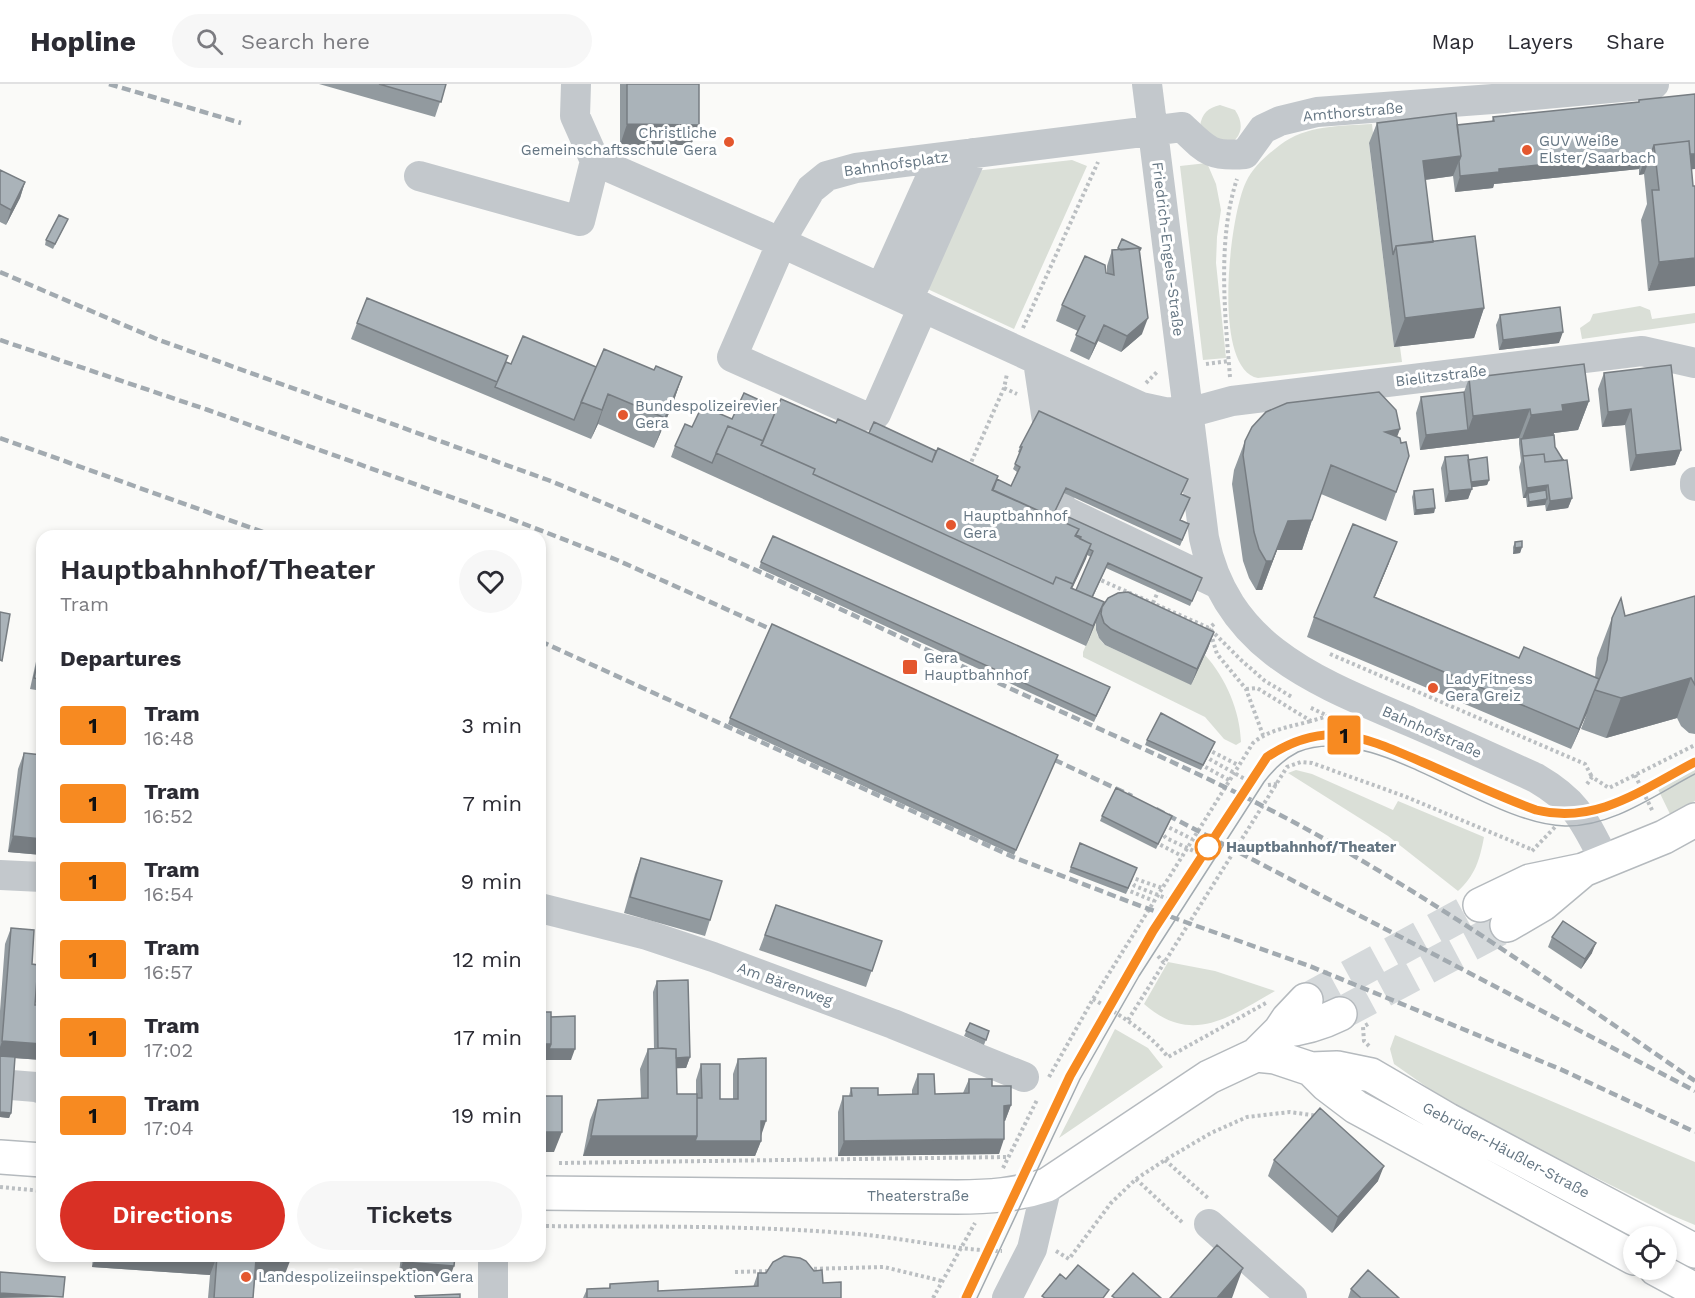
<!DOCTYPE html>
<html lang="en">
<head>
<meta charset="utf-8">
<style>
  body { margin:0; font-family:"Work Sans",sans-serif; background:#f7f7f7; color:#2b2b33; height:100vh; display:flex; flex-direction:column; font-size:22px; white-space:nowrap }
  * { box-sizing:border-box; margin:0 }
  p { font-size:20px; color:#7c7c81 }
  .icon { flex:none; width:33px; height:33px; fill:none; stroke:currentColor; stroke-width:2; stroke-linecap:round; stroke-linejoin:round }
  .map { position:relative; flex:1; overflow:hidden }
  .sheet { position:absolute; left:36px; top:446px; width:510px; height:732px; display:flex; flex-direction:column; background:#fff; border-radius:18px; box-shadow:0 3px 9px #0003 }
  .sheet>* { flex:none }
  .badge { padding:0 12px; border-radius:4px; font-size:21px; line-height:39px }
  .buttons { position:absolute; left:1623px; top:1142px; display:grid; gap:12px }
  .buttons a { display:grid; place-items:center; width:54px; height:54px; border-radius:50%; background:#fff; box-shadow:0 3px 9px #0003; font-size:30px }
  .map>.badge { position:absolute; translate:-50% -50%; box-shadow:0 0 0 3px #fff }
  h2 { padding:0 24px; font-size:22px; line-height:54px }
  .round { display:grid; place-items:center; flex:none; width:63px; height:63px; border-radius:32px; background:#f7f7f7 }
  .summary { display:flex; align-items:center; justify-content:space-between; height:102px; padding:0 24px }
  h1 { font-size:28px; font-weight:600; line-height:45px }
  .cta { display:flex; gap:12px; margin-top:auto; padding:12px 24px }
  .cta a { flex:1; height:69px; border-radius:36px; background:#d93025; color:#fff; font-size:24px; font-weight:600; line-height:69px; text-align:center }
  .cta a+a { background:#f7f7f7; color:#2b2b33 }
  ul { padding:0; list-style:none }
  li { display:flex; align-items:center; gap:18px; height:78px; padding:0 24px }
  li div { flex:1 }
  li b { display:block; font-size:22px }
  li em { font-style:normal }
  li .badge { min-width:66px; font-weight:700; text-align:center }
  header { display:flex; align-items:center; gap:36px; box-sizing:border-box; height:84px; padding:0 30px; background:#fff; border-bottom:2px solid #e1e1e2 }
  header strong { font-size:28px }
  nav { display:flex; gap:33px; margin-inline-start:auto; font-size:21px }
  .search { width:420px; height:54px; background:#f7f7f7; display:flex; align-items:center; gap:15px; box-sizing:border-box; padding:0 21px; border-radius:33px; color:#7c7c81; font-size:22px }
  .map>svg:first-child { display:block }
  .green { fill:#dadfd7 }
  .lines { fill:none; stroke-linecap:round; stroke-linejoin:round }
  .major-tunnel { stroke:#d5d9db; stroke-width:33; stroke-dasharray:33 16; stroke-linecap:butt }
  .major-casing { stroke:#b5babe; stroke-width:36 }
  .path { stroke:#bbbfc2; stroke-width:4; stroke-dasharray:3 3; stroke-linecap:butt }
  .minor { stroke:#c3c8cc; stroke-width:30 }
  .major { stroke:#fff; stroke-width:33 }
  .tram { stroke:#a2aab0; stroke-width:1.5 }
  .rail { stroke:#a2aab0; stroke-width:4.5; stroke-dasharray:9 4.5; stroke-linecap:butt }
  .wall { fill:#929a9f; fill-rule:evenodd }
  .shaded-wall { fill:#777d82 }
  .building { fill:#aab3b9; stroke:#777d82; stroke-width:1.5 }
  .line-casing { stroke:#fff; stroke-width:14 }
  .line { stroke:#f78a21; stroke-width:9 }
  .poi-dot { fill:#e4572e; stroke:#fff; stroke-width:2 }
  .stop-dot { fill:#fff; stroke:#f78a21; stroke-width:3 }
  .labels { text-anchor:middle; stroke-width:6; stroke-linejoin:round; paint-order:stroke }
  .street-label { font-size:15px; fill:#657683; stroke:#fff }
  .poi-label { font-size:15px; fill:#657683; stroke:#fff; text-anchor:start }
  .stop-label { font-size:15px; font-weight:bold; fill:#657683; stroke:#fff; text-anchor:start }
</style>
</head>
<body>
<header>
<strong>Hopline</strong>
<div class="search"><svg class="icon" aria-label="search" viewBox="0 0 24 24"><circle cx="10" cy="10" r="6"/><path d="M15 15l6 6"/></svg>Search here</div>
<nav><a>Map</a><a>Layers</a><a>Share</a></nav>
</header>
<div class="map">
<svg width="1695" height="1214" viewBox="0 0 1695 1214">
  <rect width="100%" height="100%" fill="#fafaf8"/>
  <path class="green" d="M1220,21l15,5c11,16 6,31 -13,37l-22,-21c2,-13 8,-18 20,-21z
    M1372,40l2,18 -5,2 25,203h6l2,15 -144,16c-47,-9 -28,-164 -12,-196 7,-15 21,-27 34,-37 26,-20 60,-19 92,-21z
    M1072,76l15,6 -73,163 -93,-43 54,-115z
    M1207,79l9,21 5,26 -4,27 -1,26 10,95 -23,2 -23,-194z
    M1640,222l10,4 2,9 43,-6v10l-113,16 -2,-11 10,-7 3,-7z
    M1096,538c-1,11 2,16 9,23l85,39 15,-29c21,23 35,56 36,87l-5,3 -12,-6 -19,-22 -122,-60v-5z
    M1695,672v45l-25,13 -17,-35z
    M1296,686l16,4 81,36 5,-9 86,36c-4,22 -9,39 -26,54l-70,-55 -100,-63z
    M1168,878l47,9 60,20c-46,26 -83,55 -131,13z
    M1115,945l33,19 15,19 -104,71z
    M1395,951l300,127v63l-24,-10 -127,-63 -103,-55 -47,-33 -4,-15z"/>
  <g class="lines">
    <path class="major-tunnel" d="M1306,916l174,-95
      M1340,930l167,-89"/>
    <g class="major-casing">
      <path id="major" d="M1480,821l50,-24 53,-11 81,-33 31,-17
        M1507,841l36,-21 38,-32
        M1280,947c22,-2 40,-7 60,-17
        M1256,971l19,2 36,12 26,-1 34,7 77,45 247,131
        M1311,985l16,16 29,22 278,151
        M0,1073l42,3
        M540,1109l417,4c32,0 60,-2 90,-12l162,-108 47,-22 24,-24 8,-12 18,-19
        M1656,1185l39,21"/>
    </g>
    <path class="path" d="M1023,244l75,-166
      M1206,280l23,-3
      M1230,293c-5,-62 -13,-138 7,-198
      M1146,299l12,-12
      M1004,304l13,6
      M969,383l35,-79 3,-14
      M1096,494l113,50 32,32 24,21 27,16
      M1153,519l7,-16
      M1214,540l-5,4 8,26 29,35 17,46
      M1330,570l255,110 7,13
      M1246,605l11,-1 54,33 17,-5 -19,-9
      M1207,665l31,16
      M1205,671l6,5 34,19
      M1200,680l29,16
      M1635,691l18,37
      M1587,700l5,-7 17,11 86,-43
      M1268,701l9,-1
      M1164,741l28,14
      M1160,747l6,7 32,15
      M1155,758l27,14
      M1532,767l24,-25
      M1130,793l32,11
      M1129,796l6,6 33,13
      M1125,805l29,12
      M1158,872l6,7 123,-196 14,-5 11,1 92,33 129,54
      M1093,915c27,16 55,33 75,58l98,-54
      M1128,936l36,-57
      M1368,940l-5,3 1,14 5,5
      M1049,993l44,-78 160,-256c17,-14 37,-16 58,-22
      M1165,1076l44,39
      M559,1079l450,-6
      M1003,1084l34,-68
      M1136,1095l48,45
      M0,1103l42,4
      M540,1142c101,1 203,-1 304,7 53,3 105,17 158,18
      M1056,1167l13,8 42,-56 25,-24 29,-19 46,-27 36,-16 43,-5 28,4
      M808,1185l76,-2 58,14
      M735,1188l36,-1
      M933,1214l42,-75"/>
    <path class="minor" d="M576,0l-1,32 20,45 187,82 359,164 23,5 24,1 44,-12 410,-50 53,12
      M1147,0l57,454c22,111 114,144 207,184 42,18 83,37 125,56 41,24 48,42 69,83
      M1513,13l141,-13
      M419,92l161,45 15,-60
      M881,204l50,-111 12,-20
      M908,216l65,-147
      M923,223l-47,107 -12,2 -132,-59 56,-129 23,-39 16,-13 29,-8 326,-41c24,23 28,30 63,27l18,-25 17,-8 37,-9 189,-14
      M1038,277l9,60
      M1065,289l8,58
      M1092,301l7,58
      M1116,312l7,58
      M1141,323l7,58
      M1164,328l10,66
      M1695,398v4
      M1060,418l1,7 157,75
      M0,791l42,2
      M540,824l107,27 66,22 180,67 131,53
      M11,1001l25,2 6,2
      M1209,1140l83,74
      M493,1172v42
      M1007,1214l25,-49 15,-64"/>
    <use href="#major" class="major"/>
    <path class="tram" d="M966,1214l104,-222 83,-145 114,-174c59,-40 101,-18 159,7 37,15 73,33 110,46 60,15 108,-21 159,-48
      M977,1214l103,-219 59,-103 125,-194c9,-12 20,-23 34,-30 76,-32 187,72 267,74 47,1 90,-31 130,-52"/>
    <path class="rail" d="M109,0l132,39
      M0,188l159,68 389,140c151,61 298,132 446,201 106,49 216,95 318,151 133,74 258,163 383,249
      M0,256l208,70 293,105 116,45 169,76
      M0,354l274,98
      M540,557l473,216 130,50 164,58 253,104 135,63
      M1042,670l90,42
      M1156,725l539,282"/>
  </g>
  <path class="wall" d="M319,0h127l-11,33z
    M620,0h79v41l-8,20h-71z
    M1695,10v75h-4l2,17 -45,105 -7,-71 6,-16 -3,-30 -5,1v-6l-145,15 -1,4 -38,4 -2,-16 -28,4 8,62 51,66 -10,30 -80,9 -25,-204 8,-20 80,2 35,-4 1,-4 145,-14 1,-3z
    M0,86l25,12 -5,16 -14,27 -6,-3z
    M68,135l-15,30 -8,-4 1,-5z
    M1122,155l18,12 2,83 -21,18 -23,-11 -9,19 -19,-9 8,-20 -22,-10 6,-16 44,-32h1v-7l5,-16h5z
    M1500,231l59,28 -60,7 -3,-25z
    M357,239l149,39 5,2 143,6 28,7 -10,29 -18,42 -56,-24 -7,15 -240,-100z
    M1604,289l77,77 -6,15 -45,6 -5,-46 -23,2 -4,-38z
    M1469,294l120,23 -11,29 -24,3v2l1,12 17,51 -4,10 -22,3 -1,-7 -18,3 -1,-9h-3l-4,-31 2,-6 -2,-17v-6l-99,12 -4,-37 5,-16 43,-5z
    M777,324l59,15 33,10 128,46 14,7 6,-14 -4,-3 7,-16 -2,-1 2,-5 162,47 8,4 -10,22 7,9 -7,17 -116,-53 -9,18 145,72 -10,23 -84,-38 -13,29 9,10 112,25 -6,16 -17,37 -86,-40 -6,-7 -3,-8v-8l-10,24 -415,-189 4,-11 17,-19 40,-8zM1087,471l4,2 -15,33 -4,-2z
    M1397,353l12,19 -23,65 -65,-27 -19,56h-25l-15,40h-6l-7,-12 -6,-17 -11,-77 2,-14 11,-29z
    M1445,373l23,3 21,20 -2,5 -15,2 -4,12 -23,3 -4,-34z
    M1414,407l21,17 -1,5 -20,2 -2,-18z
    M1515,458l7,5 -2,6 -7,1v-7z
    M761,478l347,130 -14,30 -335,-154z
    M1389,479l-14,34 144,61 76,19 2,-19 15,-40 13,-2 70,-20v138l-6,-1 -8,-7 -4,-8 -71,20 -25,-9 6,-16 -16,36 -264,-112 7,-20z
    M41,563h1v44l-12,-2 7,-32z
    M730,634l328,37 -44,100 -286,-131z
    M1147,656l66,7 -12,23 -56,-25z
    M24,669l18,2v100l-34,-3 10,-83z
    M1102,732l68,5 -14,28 -56,-28z
    M1080,759l57,25 -11,26 -57,-22z
    M641,774l69,62 -5,16 -81,-23 11,-39z
    M776,821l106,36 -16,46 -107,-37z
    M11,844l21,36 3,41h7v55l-28,-2 -3,55 -2,5 -9,-1v-106l5,-67z
    M1552,853l40,16 -11,16 -33,-22z
    M657,897l33,76 -4,11h-10l1,26h19v-14l5,-16 19,35h13v-25l5,-15 23,77v5l-6,15h-172l7,-36 8,-20 43,-2 -1,-29 8,-20h6l-1,-57z
    M970,939l19,8 -5,14 -20,-9z
    M918,990l17,20 28,-1 6,-14 23,7 19,19 -6,16h-1l-5,33 -161,2v-44l5,-16h6l2,-8 27,7h34v-5z
    M1274,1076l104,21 -46,52 -64,-57z
    M93,1172h197l-8,26 -27,-2 -2,18h-45l2,-23 -118,-8z
    M401,1172h54l-5,21 -51,-4z
    M758,1189l65,10 18,15h-258l4,-9 22,-1 1,-4 48,7 95,-4z
    M1351,1205l48,9h-51z"/>
  <path class="shaded-wall" d="M627,40l72,1 -8,20h-71z
    M1644,70l-5,15 -145,15 -1,4 -38,4 5,-16 39,-7z
    M1695,70v15l-38,4 -1,-15z
    M1461,72l-8,20 -37,5 7,-20z
    M1650,74l-6,16 -5,1 6,-16z
    M25,98l-5,16 -14,27 5,-15z
    M1695,174v28l-47,5 11,-29z
    M1484,224l-10,30 -80,9 11,-29z
    M1148,234l-6,16 -21,18 6,-16z
    M1104,241l-6,16 -9,19 6,-16z
    M1563,248l-4,11 -60,7 4,-10z
    M682,293l-10,29 -18,42 11,-30z
    M608,310l-10,30 -7,15 11,-29z
    M1589,317l-11,29 -24,3 -2,7 -31,1 10,-26 31,-10z
    M1530,325l-11,29 -99,12 6,-15 42,-5 5,-14z
    M1631,325l-6,16 -23,2 6,-15z
    M1400,345l-11,30 -4,-27z
    M1681,366l-6,15 -45,6 6,-16z
    M1489,396l-2,5 -20,3 2,-6z
    M1548,401l-4,11 -16,-3 -2,5h-3l4,-10z
    M1472,405l-4,10 -23,3 4,-11z
    M1572,414l-4,10 -22,3 4,-10z
    M1547,415l-2,6 -18,2 2,-5z
    M1435,424l-1,5 -20,2 2,-5z
    M1312,436l-10,30h-25l-15,40h-6l10,-29 22,-40z
    M1397,458l-8,21 -23,54 8,-20z
    M1091,460l-5,15 -21,45 6,-15z
    M1522,463l-2,6 -7,1 2,-6z
    M1104,518l-8,20 -10,24 7,-20z
    M1214,548l-6,16 -17,37 6,-16z
    M1691,594l-14,40 -71,20 15,-40z
    M1594,608l-7,21 -16,36 8,-20z
    M13,752l29,3v16l-34,-3z
    M1596,859l-4,10 -11,16 4,-10z
    M2,957l40,3v16l-42,-3v-10z
    M540,960h11l24,5 -4,11h-31z
    M690,973l-4,11 -31,1 3,-11z
    M1011,1021l-6,16h-6l5,-15z
    M0,1028l11,1 -2,5 -9,-1z
    M761,1037h5l-5,15z
    M540,1048h22l-8,20h-14z
    M591,1052h106l64,5 -6,15h-172z
    M1004,1055l-5,15 -161,2 6,-15z
    M1384,1082l-6,15 -46,52 6,-16z
    M96,1172h121l-7,19 -118,-8z
    M256,1175l34,2 -8,21 -33,-3z
    M403,1178l51,4 -4,11 -51,-4z
    M1243,1184l-11,30h-15z
    M0,1209l63,4 -63,1z"/>
  <path class="building" d="M379,0h67l-5,18z
    M627,0h72v41l-72,-1z
    M1695,10v60h-5l-1,-13 -35,4 -4,13 -5,1 -1,-5 -145,15v3l-39,4 -1,-15 2,-5 -4,-31 37,-4 -1,-4 146,-15v-2z
    M1456,29l5,43 -38,5 10,81 -37,4 -3,9 -16,-132z
    M1689,57l4,45h2v72l-36,4 -7,-72h7l-5,-45z
    M0,86l25,12 -14,28 -11,-6z
    M59,131l9,4 -13,25 -9,-4z
    M1475,152l9,72 -79,10 -9,-72z
    M1122,155l19,9 -1,2 -1,-2 -18,2 -3,-2z
    M1139,164l9,70 -21,18 -23,-11 -9,19 -19,-9 9,-19 -23,-11 23,-49 20,9 1,8 8,2 -2,-25z
    M367,214l141,58 -11,26 -140,-59z
    M1560,223l3,25 -60,8 -3,-25z
    M523,252l73,31 -22,53 -79,-33 11,-25 5,2z
    M604,265l50,21 2,-4 26,11 -17,41 -57,-24 -6,16 -21,-8z
    M1584,280l5,37 -27,4 1,6 -32,4 -1,-6 -57,7 -4,-38z
    M1671,281l10,85 -45,5 -5,-46 -23,3 -4,-39z
    M1379,308l17,18 4,19 -15,3 15,6 1,5 5,-1 3,14 -13,36 -65,-27 -19,55 -24,1 -16,40h-6l-7,-12 -5,-17 -11,-77 2,-14 7,-14 14,-15 21,-9z
    M1464,308l4,38 -42,5 -5,-38z
    M744,309l33,15 -15,36 1,-3 -35,-15 -16,37 -37,-17 10,-22 7,3 10,-21 30,13z
    M781,315l55,24 2,-4 94,43 6,-14 60,28 -6,14 87,39 -4,7 16,8 -19,42 1,-2 -17,-7 -3,7 -240,-110 2,-5 -54,-24z
    M1039,327l149,68 -7,15 9,4 -10,22 9,4 -7,16 -116,-52 -11,23 147,67 -10,23 -84,-38 -16,34 -16,-7 17,-39 -4,-2 2,-5 -11,-5 1,-2 -5,-2 3,-6 -86,-39 4,-11 14,7 9,-19 -5,-3 7,-17h-2z
    M874,338l62,29 -4,11 -63,-29z
    M728,342l35,15 -2,4 54,24 -2,5 240,110 3,-7 17,7 -2,4 33,14 -11,24 -377,-173z
    M1554,351l1,12 8,13 -18,2 -1,-8 -21,2 -2,-17z
    M1544,370l1,8 22,-2 5,38 -22,3 -2,-16 -21,3 -4,-32z
    M1468,371l4,34 -23,2 -4,-34z
    M1487,373l2,23 -18,2 -3,-22z
    M1433,405l2,19 -19,2 -2,-19z
    M1546,406l1,9 -18,3 -1,-9z
    M1353,440l44,18 -23,55 145,61 5,-11 75,32 -20,50 -265,-112z
    M773,452l337,151 -14,29 -335,-154z
    M1522,457v6l-7,1v-6z
    M1128,508l86,40 -17,37 -86,-40 -7,-6 -3,-9 1,-7 6,-9 10,-5z
    M1695,512v89l-4,-7 -70,20 -26,-8 12,-30 5,-42 9,-20 4,18z
    M0,528l10,2 -8,47 -2,-1z
    M772,540l286,131 -42,95 -286,-132z
    M41,563h1v33l-8,-2z
    M1161,629l54,29 -12,23 -56,-25z
    M24,669l18,2v84l-29,-3z
    M1116,704l56,28 -14,28 -56,-28z
    M1080,759l57,25 -9,20 -57,-21z
    M641,774l81,23 -12,39 -80,-23z
    M776,821l106,36 -10,30 -107,-36z
    M1563,837l33,22 -11,16 -33,-22z
    M11,844l23,2 -2,34 6,1 -3,40h7v39l-40,-3z
    M688,896l2,77 -14,1v-9l-18,-1 -1,-67z
    M540,928h11v32h-11z
    M575,932v33h-26l2,-5v-27z
    M970,939l19,8 -3,9 -20,-9z
    M662,964l14,1 1,45h20v42h-106l7,-36 50,-2v-49z
    M0,972l15,1 -4,56 -11,-1z
    M766,974v63h-5v20h-66l2,-5v-38h5l-1,-34h19v35h18v-40z
    M918,990h16l1,20 34,-1v-14h23v7h19v19l-7,1v33l-160,2 -1,-45h9l-1,-8h27v7l40,-1z
    M540,1012h22v36h-22z
    M1320,1024l64,58 -46,51 -64,-57z
    M1217,1161l26,23 -26,30h-47z
    M217,1172h73v5l-34,-2 -3,39h-39z
    M404,1172h51l-1,10 -51,-4z
    M784,1172l16,2 6,3 8,10 8,-1 1,13 18,-1v16h-254v-9l23,-1v-4l48,-3v10l100,-5v-13h8l7,-11z
    M1078,1181l31,25 -6,8h-58l-3,-2 18,-22 6,5z
    M1368,1186l31,28h-38l-10,-9z
    M0,1188l65,5 -2,20 -63,-4z
    M1133,1189l28,25h-46l-3,-2z
    M460,1210v4h-44l-1,-2z"/>
  <g class="lines">
    <g class="line-casing">
      <path id="line" d="M966,1214l104,-222 83,-145 114,-174c59,-39 97,-20 155,5 38,16 75,34 114,48 61,15 107,-21 159,-48"/>
    </g>
    <use href="#line" class="line"/>
  </g>
  <g class="poi-dot">
    <circle cx="729" cy="58" r="6"/>
    <circle cx="1527" cy="66" r="6"/>
    <circle cx="623" cy="331" r="6"/>
    <circle cx="951" cy="441" r="6"/>
    <rect x="902" y="575" width="16" height="16" rx="3"/>
    <circle cx="1433" cy="604" r="6"/>
    <circle cx="246" cy="1193" r="6"/>
  </g>
  <circle class="stop-dot" cx="1208" cy="763" r="12"/>
  <g class="labels">
    <g class="street-label">
      <text transform="translate(1353 28) rotate(-5)" y="5">Amthorstraße</text>
      <text transform="translate(896 80) rotate(-8)" y="5">Bahnhofsplatz</text>
      <text transform="translate(1168 165) rotate(83)" y="5">Friedrich-Engels-Straße</text>
      <text transform="translate(1441 292) rotate(-7)" y="5">Bielitzstraße</text>
      <text transform="translate(1432 648) rotate(24)" y="5">Bahnhofstraße</text>
      <text transform="translate(785 900) rotate(20)" y="5">Am Bärenweg</text>
      <text transform="translate(1506 1066) rotate(28)" y="5">Gebrüder-Häußler-Straße</text>
      <text x="918" y="1117">Theaterstraße</text>
    </g>
    <g class="poi-label">
      <text x="717" y="54" text-anchor="end">Christliche<tspan x="717" dy="17">Gemeinschaftsschule Gera</tspan></text>
      <text x="1539" y="62">GUV Weiße<tspan x="1539" dy="17">Elster/Saarbach</tspan></text>
      <text x="635" y="327">Bundespolizeirevier<tspan x="635" dy="17">Gera</tspan></text>
      <text x="963" y="437">Hauptbahnhof<tspan x="963" dy="17">Gera</tspan></text>
      <text x="924" y="579">Gera<tspan x="924" dy="17">Hauptbahnhof</tspan></text>
      <text x="1445" y="600">LadyFitness<tspan x="1445" dy="17">Gera Greiz</tspan></text>
      <text x="258" y="1198">Landespolizeiinspektion Gera</text>
    </g>
    <g class="stop-label">
      <text x="1226" y="768">Hauptbahnhof/Theater</text>
    </g>
  </g>
</svg>
<div class="buttons">
<a><svg class="icon" aria-label="locate" viewBox="0 0 24 24"><circle cx="12" cy="12" r="6"/><path d="M12 2v4M12 18v4M2 12h4M18 12h4"/></svg></a>
</div>
<b class="badge" style="left:1344px;top:651px;background:#f78a21;color:#111">1</b>
<section class="sheet">
<div class="summary"><div><h1>Hauptbahnhof/Theater</h1><p>Tram</p></div><a class="round"><svg class="icon" aria-label="heart" viewBox="0 0 24 24"><path d="M12 20l-8-8c-3-5 5-10 8-4 3-6 11-1 8 4z"/></svg></a></div>
<h2>Departures</h2>
<ul>
<li><span class="badge" style="background:#f78a21;color:#111">1</span><div><b>Tram</b><p>16:48</p></div><em>3 min</em></li>
<li><span class="badge" style="background:#f78a21;color:#111">1</span><div><b>Tram</b><p>16:52</p></div><em>7 min</em></li>
<li><span class="badge" style="background:#f78a21;color:#111">1</span><div><b>Tram</b><p>16:54</p></div><em>9 min</em></li>
<li><span class="badge" style="background:#f78a21;color:#111">1</span><div><b>Tram</b><p>16:57</p></div><em>12 min</em></li>
<li><span class="badge" style="background:#f78a21;color:#111">1</span><div><b>Tram</b><p>17:02</p></div><em>17 min</em></li>
<li><span class="badge" style="background:#f78a21;color:#111">1</span><div><b>Tram</b><p>17:04</p></div><em>19 min</em></li>
</ul>
<div class="cta"><a>Directions</a><a>Tickets</a></div>
</section>
</div>
</body>
</html>
